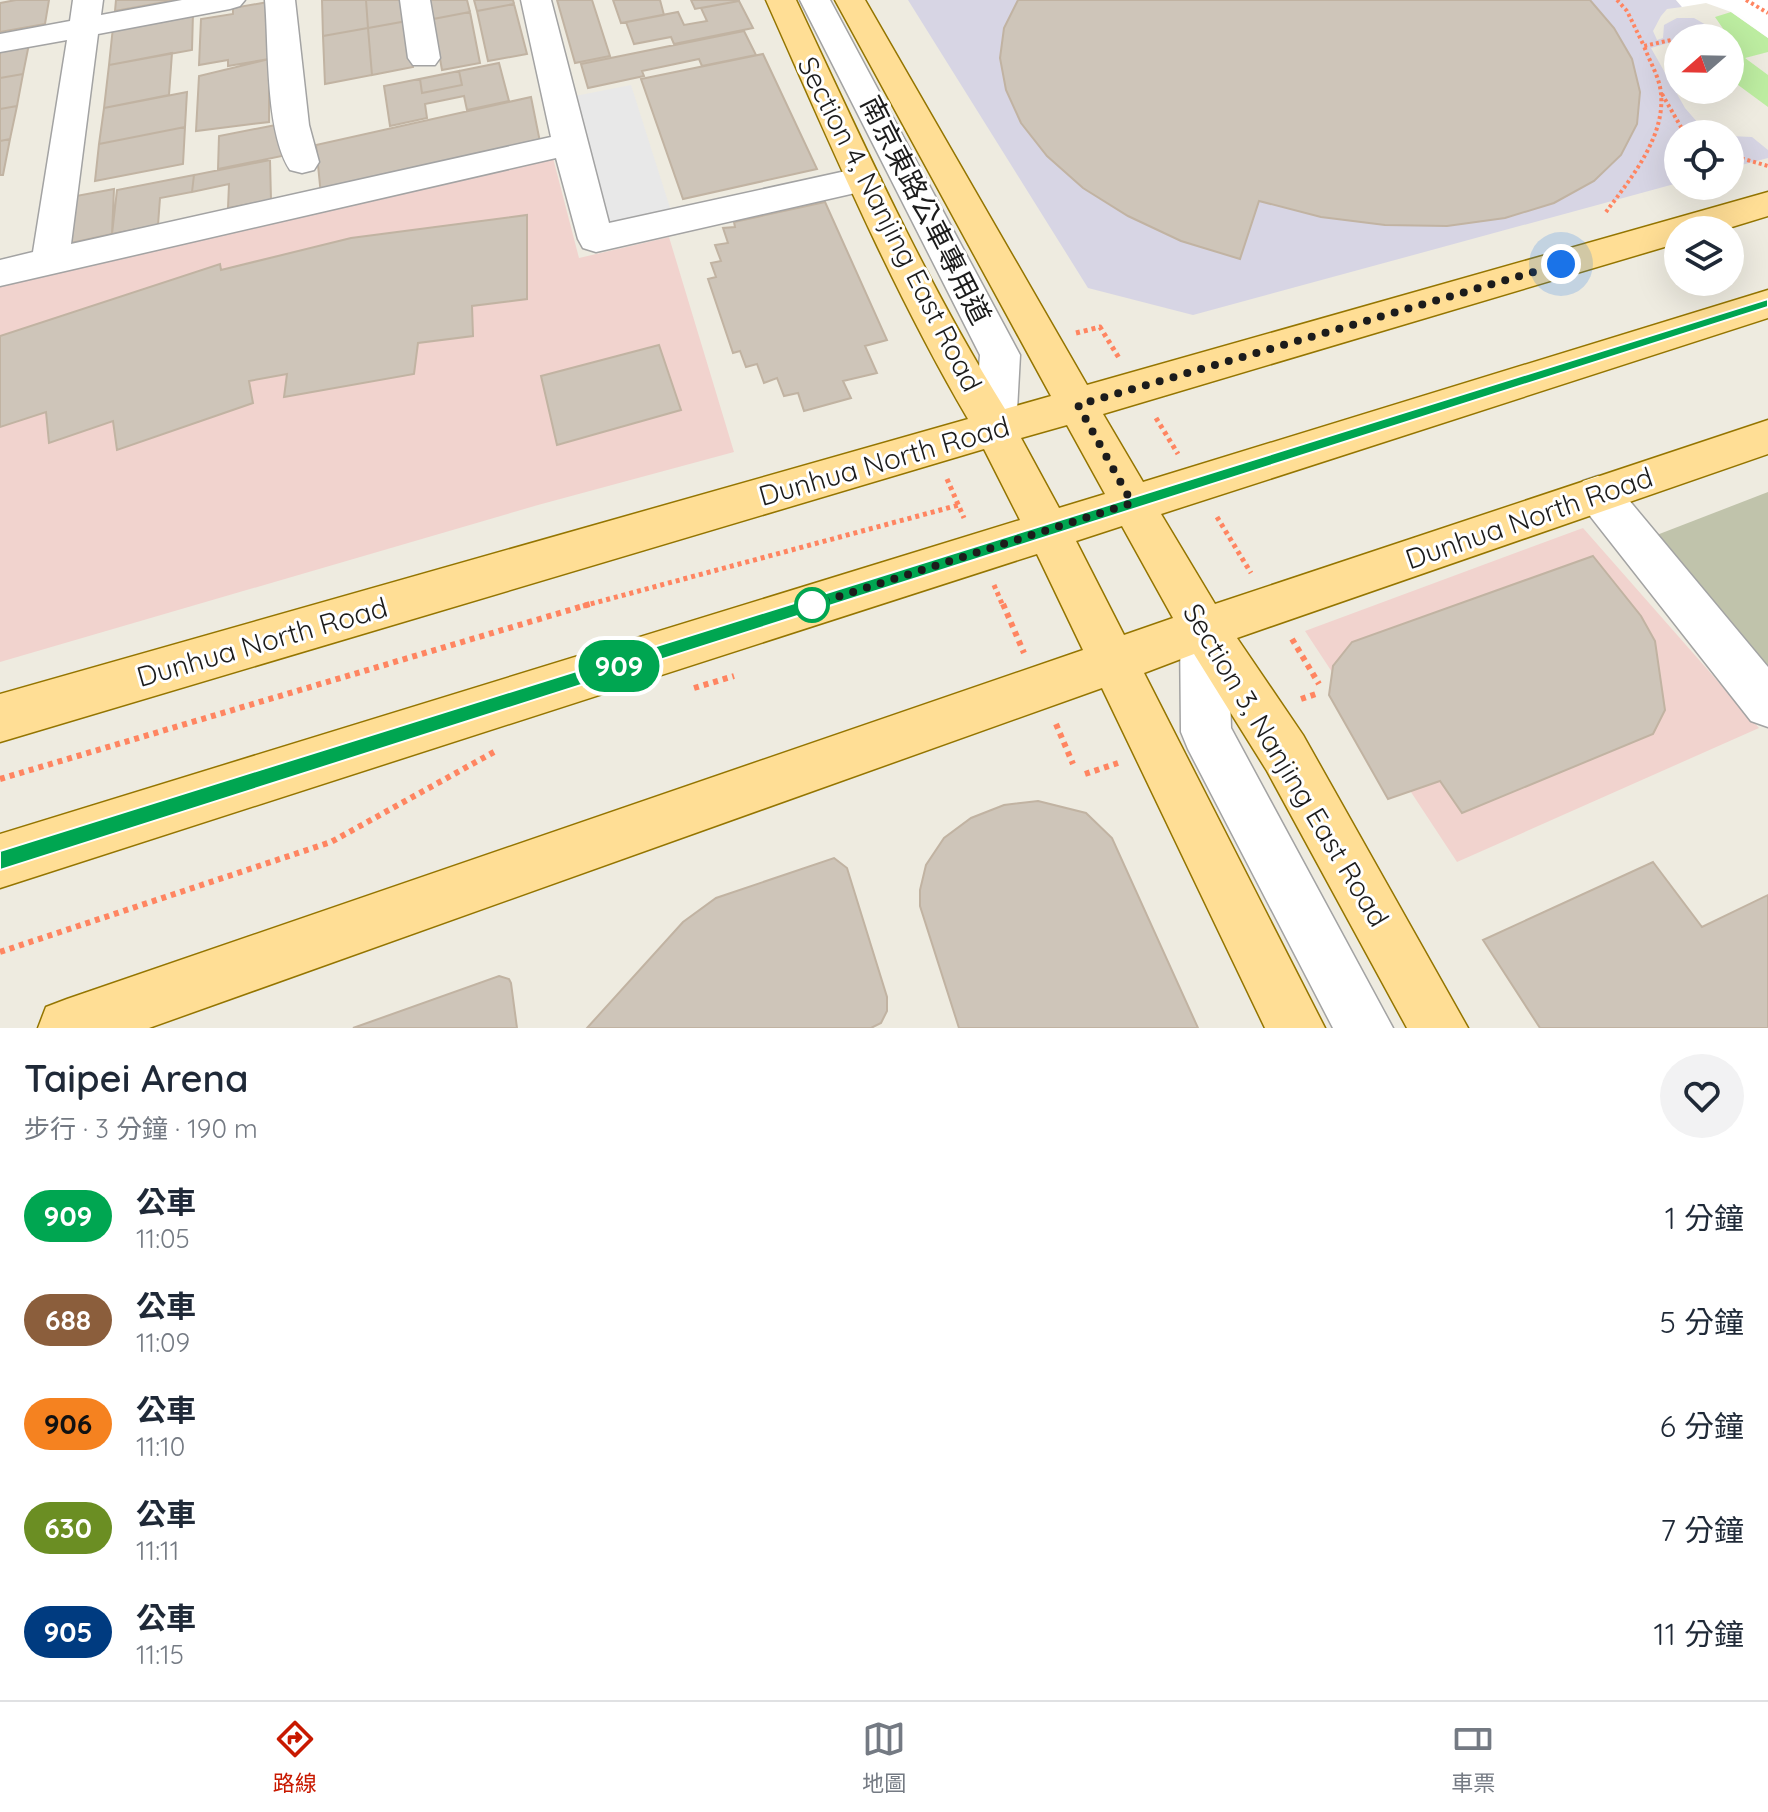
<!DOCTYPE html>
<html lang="zh-TW">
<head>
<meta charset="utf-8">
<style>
  body { margin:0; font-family:Quicksand,"Noto Sans TC",sans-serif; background:#f2f2f3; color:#1f2937; height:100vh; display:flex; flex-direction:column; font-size:30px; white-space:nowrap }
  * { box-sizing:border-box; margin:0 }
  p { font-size:26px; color:#747a83 }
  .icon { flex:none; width:44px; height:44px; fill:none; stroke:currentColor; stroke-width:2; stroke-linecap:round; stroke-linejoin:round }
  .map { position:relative; height:1028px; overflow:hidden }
  .sheet { display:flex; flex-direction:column; background:#fff; flex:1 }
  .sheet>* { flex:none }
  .badge { padding:0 16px; border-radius:26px; font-size:28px; line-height:52px }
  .needle { width:52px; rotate:250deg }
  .fabs { position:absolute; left:1664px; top:24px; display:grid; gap:16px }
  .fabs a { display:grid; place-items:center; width:80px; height:80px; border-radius:50%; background:#fff; box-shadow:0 8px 32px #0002; font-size:40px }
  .you { position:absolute; width:40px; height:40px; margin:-20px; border:6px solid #fff; border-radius:50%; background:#1a73e8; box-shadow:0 0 0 12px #1a73e833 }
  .map>.badge { position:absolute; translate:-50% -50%; box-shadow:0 0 0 4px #fff }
  .round { display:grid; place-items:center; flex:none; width:84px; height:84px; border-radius:42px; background:#f2f2f3 }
  .headline { display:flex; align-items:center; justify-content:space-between; height:136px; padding:0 24px }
  h1 { font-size:38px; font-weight:600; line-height:60px }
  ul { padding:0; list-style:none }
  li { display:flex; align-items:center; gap:24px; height:104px; padding:0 24px }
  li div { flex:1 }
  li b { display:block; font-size:30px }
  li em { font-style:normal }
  li .badge { min-width:88px; font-weight:700; text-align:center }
  .menu { display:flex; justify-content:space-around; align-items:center; height:112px; border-top:2px solid #e0e1e3; background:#fff; font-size:22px; color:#747a83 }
  .menu a { display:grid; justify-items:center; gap:4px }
  .menu .active { color:#c81900 }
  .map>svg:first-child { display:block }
  .commercial { fill:#f1d3ce }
  .construction { fill:#c0c3ab }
  .grass { fill:#bdeda1 }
  .parking { fill:#e8e8e8 }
  .plaza { fill:#d7d5e4 }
  .pier { fill:#fff }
  .building { fill:#cec5b9; stroke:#c1b3a2; stroke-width:2 }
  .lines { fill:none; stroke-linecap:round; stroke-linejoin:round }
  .minor-casing { stroke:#a3a3a3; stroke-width:3 }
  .major-casing { stroke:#947500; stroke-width:3 }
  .path-far2 { stroke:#ff8561; stroke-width:4; stroke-dasharray:3 3; stroke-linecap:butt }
  .path-far1 { stroke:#ff8561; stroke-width:5; stroke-dasharray:4 4; stroke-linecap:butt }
  .path { stroke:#ff8561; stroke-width:6; stroke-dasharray:5 5; stroke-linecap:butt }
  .minor { fill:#fff; fill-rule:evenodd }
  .major { fill:#ffde95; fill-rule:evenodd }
  .line { fill:#00a651; stroke:#fff; stroke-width:2 }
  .walk { stroke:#1c1c1c; stroke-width:8; stroke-dasharray:0 14.4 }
  .stop-dot { fill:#fff; stroke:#00a651; stroke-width:4 }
  .labels { text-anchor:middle; stroke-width:6; stroke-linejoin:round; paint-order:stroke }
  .street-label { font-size:28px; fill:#1c1c1c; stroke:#fff }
</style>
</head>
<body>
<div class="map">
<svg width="1768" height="1028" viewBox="0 0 1768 1028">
  <rect width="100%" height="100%" fill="#eeebe0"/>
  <path class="commercial" d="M553,158l26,100 90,-21 65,215 -196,53 -538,157v-379z
    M1583,528l176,200 -302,134 -152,-231z"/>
  <path class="construction" d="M1768,492v186l-119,-140z"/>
  <path class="grass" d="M1731,12l37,26v14l-23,6 23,17v32l-38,-28v-41h-6v-8l-9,-13z"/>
  <path class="parking" d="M631,85l40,126 -62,14 -34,-129z"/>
  <path class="plaza" d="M908,0h110l-14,28 -4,30 6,32 15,33 26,33 36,32 45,28 53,25 59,18 19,-58 62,16 64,8 62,1 58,-8 49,-15 40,-22 27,-26 16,-31 3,-32 -8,-33 -18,-31 -24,-28h86l6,7 -15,2 -6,7 -8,15 4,9 6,-2 1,-13 13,-7h17l14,8 3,12h-33v8l-10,-3 -17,5 34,60 13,15 25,11h-45v49l-485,132 -105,-27z
    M1730,136l22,1 16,13v8l-38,10z"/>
  <path class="pier" d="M1676,0h92v38l-37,-26 -25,-9 -24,4z"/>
  <path class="building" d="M16,0h33l-4,24 -45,8v-29z
    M116,0h60l-61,11z
    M322,0h44l2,28 -45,8z
    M366,0h39l2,21 -39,7z
    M430,0h37l3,12 -37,7z
    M474,0h39l1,4 -37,7z
    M557,0h35l18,56 -35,7z
    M613,0h47l4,15 -43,8z
    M691,0h48v1l-44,8z
    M1590,0l24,28 18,31 8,33 -3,32 -16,31 -27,26 -40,22 -49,15 -58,8 -62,-1 -64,-8 -62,-16 -19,58 -59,-18 -53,-25 -45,-28 -36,-32 -26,-33 -15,-33 -6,-32 4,-30 14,-28z
    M739,1l14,27 -79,16 -3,-7 -37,7 -8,-22 52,-10 6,13 23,-4 -6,-13z
    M268,2l1,57 -41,7v-6l-29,5 2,-46 32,-5v-6z
    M514,4l13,50 -39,7 -11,-50z
    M470,12l10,51 -38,7 -9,-51z
    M193,13l-1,37 -83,15 4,-38z
    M407,21l6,46 -41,8 -4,-47z
    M368,28l4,47 -47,9 -2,-48z
    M744,31l12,24 -54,11 -3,-7 -57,12 2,5 -56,12 -7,-24z
    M29,44l-6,30 -23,4v-29z
    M172,53l-3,42 -65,13 5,-43z
    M763,54l54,115 -134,30 -42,-120z
    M269,59v63l-73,9 3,-55z
    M499,63l10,38 -42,9 -3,-14 -39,8 2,14 -37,8 -6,-40z
    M459,71l3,14 -40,8 -2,-14z
    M23,74l-6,32 -17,3v-31z
    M187,92l-2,35 -86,17 5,-36z
    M531,97l10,50 -220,48 -5,-50z
    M17,106l-7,33 -10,2v-32z
    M281,124l1,32 -64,13 1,-33z
    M185,127l-2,37 -88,17 4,-37z
    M10,139l-7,36h-3v-34z
    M270,160l1,40 -43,8 1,-24 -37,8 2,-17z
    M194,175l-2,17 -32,6 -2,27 -46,9 5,-44z
    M114,189l-2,45 -41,9 5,-47z
    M825,202l62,138 -22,6 12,27 -34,8 8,17 -47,13 -6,-18 -14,3 -7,-18 -13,5 -7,-19 -11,3 -6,-16 -7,2 -25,-74 8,-2 -5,-14 10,-2 -6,-16 13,-2 -5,-15 12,-1 -1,-5z
    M527,215v84l-55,7 1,30 -55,7 -4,31 -130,23 3,-23 -38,7 4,22 -136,47 -4,-29 -64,22 -3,-31 -46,15v-91l220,-72 1,6 130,-32z
    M659,345l22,65 -124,35 -16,-69z
    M1593,556l48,60 14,25 10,69 -12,24 -191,79 -22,-32 -52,18 -59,-104 4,-29 19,-24z
    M1038,801l48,12 26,25 86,190h-239l-39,-122v-16l6,-25 18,-27 27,-20 33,-13z
    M834,858l13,10 40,129v14l-6,12 -10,5h-284l96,-106 33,-24z
    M1653,862l49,65 66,-32v133h-228l-57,-88z
    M499,976l10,3 2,4 6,45h-164z"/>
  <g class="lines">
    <g class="minor-casing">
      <path id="minor" d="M73,0h30l-2,15 81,-15h63l-5,6 -10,3 -132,25 -27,210 480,-107 -30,-137h30l58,223 255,-56 12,4 5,8 -5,8 -12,4 -268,61 -13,-4 -5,-9 -22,-81 -556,128v-26l33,-8 34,-212 -67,12v-18l70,-13z
        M265,0h30l14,125 10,37 -5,8 -12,3 -12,-3c-25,-39 -21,-123 -25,-170z
        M400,0h30l10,58 -5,7h-22l-5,-7z
        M800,0h30l190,355 -4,74 -6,12 -15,5 -15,-5 -6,-12 6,-74z
        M1598,476l15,5 155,186v60l-17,-6 -168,-214 -7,-13 7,-13z
        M1204,608l17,6 7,15 3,99 162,300h-60l-145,-279 -7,-17 -1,-103 7,-15z"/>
    </g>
    <g class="major-casing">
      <path id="major" d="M766,0h30c65,138 128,279 209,409l46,-13 -216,-396h30l222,385 681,-193v24l-46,14h-44v13l-575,171 40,68 625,-192v28l-607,196 54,90 553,-184v34l-531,184 66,97 165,293h-61l-140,-257 -73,-117 -50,19 181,355h-60l-163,-340 -953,340h-111l8,-21 21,-8 1016,-349 -46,-96 -1037,334v-54l1020,-314 -36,-71 -984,293v-48l968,-275c-78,-133 -139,-278 -202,-419zM1067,425l38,69 -46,14 -38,-70zM1122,526l51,92 -49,17 -48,-94z"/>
    </g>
    <path class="path-far2" d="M1617,0l10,11 17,35 27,-6
      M1746,0l22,13
      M1662,94l23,40
      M1730,155l38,11
      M1606,212c25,-34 63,-79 54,-125 -3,-14 -11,-27 -16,-41"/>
    <path class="path-far1" d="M1076,333l24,-6 19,31
      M1156,418l22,36
      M947,479l17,39
      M1217,517l34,56
      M994,585l9,21
      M583,606l376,-101"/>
    <path class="path" d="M1003,604l21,49
      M1292,639l27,45
      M694,688l40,-12
      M1301,699l15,-5
      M1056,724l17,40
      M1085,774l33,-11
      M0,779l590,-175
      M0,952l331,-110 163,-90"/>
    <use href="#minor" class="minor"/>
    <use href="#major" class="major"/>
  </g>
  <path class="line" d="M1768,299v8l-1768,563v-19z"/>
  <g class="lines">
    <path class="walk" d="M812,605l320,-102 -54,-98 483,-141"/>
  </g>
  <circle class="stop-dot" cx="812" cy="605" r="16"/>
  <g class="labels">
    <g class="street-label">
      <text transform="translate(926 210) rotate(63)" y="10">南京東路公車專用道</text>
      <text transform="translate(890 224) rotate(63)" y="10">Section 4, Nanjing East Road</text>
      <text transform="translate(884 461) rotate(-16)" y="10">Dunhua North Road</text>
      <text transform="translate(1529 518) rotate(-19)" y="10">Dunhua North Road</text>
      <text transform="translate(262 642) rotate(-16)" y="10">Dunhua North Road</text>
      <text transform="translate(1286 765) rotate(59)" y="10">Section 3, Nanjing East Road</text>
    </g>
  </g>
</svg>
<div class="fabs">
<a><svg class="needle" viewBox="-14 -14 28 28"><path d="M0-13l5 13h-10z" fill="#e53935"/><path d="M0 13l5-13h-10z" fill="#747a83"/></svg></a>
<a><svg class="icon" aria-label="locate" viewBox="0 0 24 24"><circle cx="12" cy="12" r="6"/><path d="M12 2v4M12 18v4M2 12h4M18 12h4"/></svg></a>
<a><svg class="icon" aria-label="layers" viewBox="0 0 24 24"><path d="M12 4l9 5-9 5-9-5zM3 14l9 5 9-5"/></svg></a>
</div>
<div class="you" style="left:1561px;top:264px"></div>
<b class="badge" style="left:619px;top:666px;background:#00a651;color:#fff">909</b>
</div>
<section class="sheet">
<div class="headline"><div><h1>Taipei Arena</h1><p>步行 · 3 分鐘 · 190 m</p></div><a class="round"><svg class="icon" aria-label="heart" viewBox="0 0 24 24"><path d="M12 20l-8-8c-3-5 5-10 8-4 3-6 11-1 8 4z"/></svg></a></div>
<ul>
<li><span class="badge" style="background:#00a651;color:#fff">909</span><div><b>公車</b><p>11:05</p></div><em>1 分鐘</em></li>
<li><span class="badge" style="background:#8b5e3c;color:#fff">688</span><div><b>公車</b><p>11:09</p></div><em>5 分鐘</em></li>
<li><span class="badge" style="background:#f58220;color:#111">906</span><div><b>公車</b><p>11:10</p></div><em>6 分鐘</em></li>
<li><span class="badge" style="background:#6b8e23;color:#fff">630</span><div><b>公車</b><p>11:11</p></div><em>7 分鐘</em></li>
<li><span class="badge" style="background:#003b80;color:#fff">905</span><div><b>公車</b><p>11:15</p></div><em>11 分鐘</em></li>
</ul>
</section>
<nav class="menu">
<a class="active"><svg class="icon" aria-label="directions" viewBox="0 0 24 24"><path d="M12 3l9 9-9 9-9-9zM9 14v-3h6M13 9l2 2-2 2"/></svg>路線</a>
<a><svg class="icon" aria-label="map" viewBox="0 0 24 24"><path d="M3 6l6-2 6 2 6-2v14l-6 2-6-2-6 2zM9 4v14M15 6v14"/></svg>地圖</a>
<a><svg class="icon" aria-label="tickets" viewBox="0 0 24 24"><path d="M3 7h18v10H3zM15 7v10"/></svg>車票</a>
</nav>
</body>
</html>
